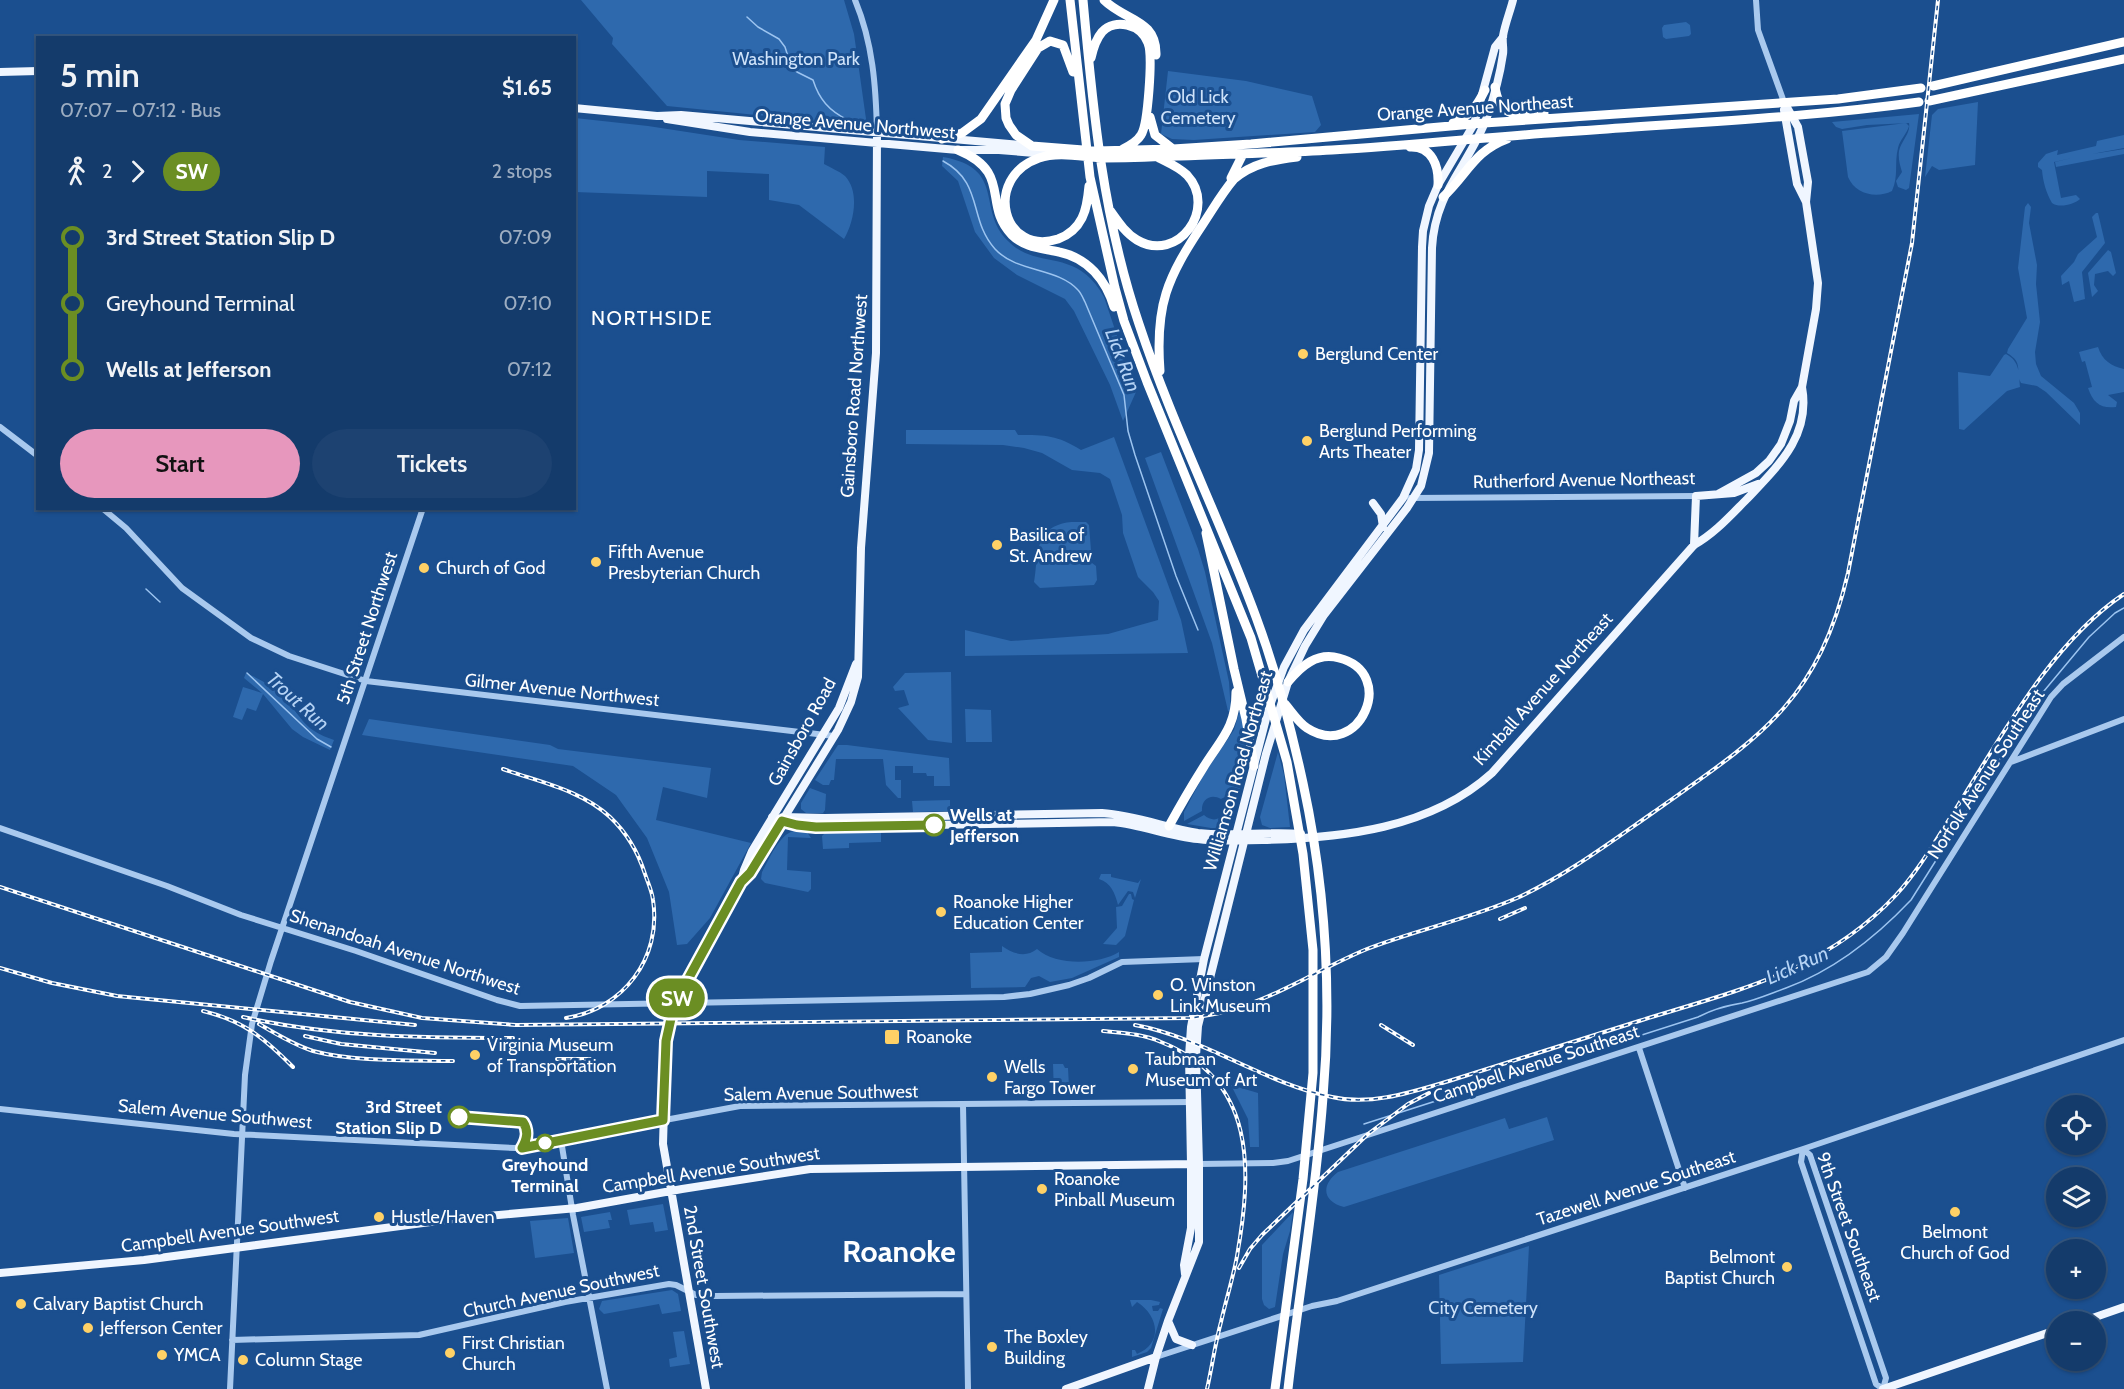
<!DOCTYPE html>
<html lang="en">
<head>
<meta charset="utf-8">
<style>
  body { margin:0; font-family:Cabin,sans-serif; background:#1d4271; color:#f1f3f6; height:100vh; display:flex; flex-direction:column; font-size:22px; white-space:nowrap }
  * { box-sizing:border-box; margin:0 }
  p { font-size:20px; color:#9dadc1 }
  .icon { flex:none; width:33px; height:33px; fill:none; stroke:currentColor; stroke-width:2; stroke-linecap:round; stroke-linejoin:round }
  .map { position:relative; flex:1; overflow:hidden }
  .panel { position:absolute; left:36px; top:36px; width:540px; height:474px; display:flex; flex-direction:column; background:#143b6b; border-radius:0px; box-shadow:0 2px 4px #0004,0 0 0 2px #33557e }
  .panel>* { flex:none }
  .badge { padding:0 12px; border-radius:20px; font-size:21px; line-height:39px }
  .buttons { position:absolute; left:2046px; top:1095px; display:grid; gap:12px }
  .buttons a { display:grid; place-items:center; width:60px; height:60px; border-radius:50%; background:#143b6b; box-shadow:0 2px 4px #0004,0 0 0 2px #33557e; font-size:30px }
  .map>.badge { position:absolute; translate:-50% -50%; box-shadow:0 0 0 3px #fff }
  .legs { display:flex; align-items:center; gap:9px; height:66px; padding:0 24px; font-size:20px }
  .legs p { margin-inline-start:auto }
  .headline { display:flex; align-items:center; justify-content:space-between; height:102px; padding:0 24px }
  h1 { font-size:33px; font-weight:600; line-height:45px }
  .primary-button { display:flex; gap:12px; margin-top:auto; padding:12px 24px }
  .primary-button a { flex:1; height:69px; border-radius:36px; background:#e797bd; color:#111; font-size:24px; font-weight:600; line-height:69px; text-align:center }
  .primary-button a+a { background:#1d4271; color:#f1f3f6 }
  ul { padding:0 24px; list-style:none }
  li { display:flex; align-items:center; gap:21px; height:66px; font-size:22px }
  li i { display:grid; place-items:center; width:9px; height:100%; margin:0 8px; background:currentColor }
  li i::after { content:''; width:15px; height:15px; margin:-8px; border:4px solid; border-radius:50%; background:#143b6b }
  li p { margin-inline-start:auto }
  li:first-child i { background:linear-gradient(#0000 50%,currentColor 0) }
  li:last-child i { background:linear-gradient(currentColor 50%,#0000 0) }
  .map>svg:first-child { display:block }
  .green { fill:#2e69ad }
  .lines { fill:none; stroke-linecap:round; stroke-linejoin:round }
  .stream { stroke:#9cc4f0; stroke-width:1.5 }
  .minor { stroke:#a9c9ee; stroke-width:6 }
  .major { stroke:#f0f6ff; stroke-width:8 }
  .highway { stroke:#fff; stroke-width:9 }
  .rail-casing { stroke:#fff; stroke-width:4 }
  .rail { stroke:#1b4f8f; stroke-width:1.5; stroke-dasharray:4.5; stroke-linecap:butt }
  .line-1-casing { stroke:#fff; stroke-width:14 }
  .line-1 { stroke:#6b8e23; stroke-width:9 }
  .poi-dot { fill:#ffd166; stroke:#1b4f8f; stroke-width:2 }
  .stop-1-dot { fill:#fff; stroke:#6b8e23; stroke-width:3 }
  .labels { text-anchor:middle; stroke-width:6; stroke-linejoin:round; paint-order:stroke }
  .park-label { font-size:18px; fill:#cfe3fa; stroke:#1b4f8f }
  .street-label { font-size:18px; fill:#fff; stroke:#1b4f8f }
  .poi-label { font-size:18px; fill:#fff; stroke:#1b4f8f; text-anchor:start }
  .stop-label { font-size:18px; font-weight:bold; fill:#fff; stroke:#1b4f8f; text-anchor:start }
  .neighbourhood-label { font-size:20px; letter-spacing:1.5px; fill:#fff; stroke:#1b4f8f }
  .water-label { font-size:20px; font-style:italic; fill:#b5d3f5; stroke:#1b4f8f }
  .town-label { font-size:30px; font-weight:bold; fill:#fff; stroke:#1b4f8f }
</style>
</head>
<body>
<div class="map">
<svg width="2124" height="1389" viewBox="0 0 2124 1389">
  <rect width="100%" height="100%" fill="#1b4f8f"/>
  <path class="green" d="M581,0h263l10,34 13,92 -200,-20 -55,-62 1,-6z
    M1686,22l4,3 1,9 -2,2 -23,3 -3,-2 -1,-9 2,-3z
    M1168,71l78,10 66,15 9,29 -6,7 -121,8 -22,-1 -11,-5z
    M1978,102l-3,63 -36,5 -7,-4 -7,11 7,-62 6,-6z
    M1919,114l-10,74 -3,2 -8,-3 -2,-6 6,-9c-2,-7 -4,-13 -3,-21 2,-10 12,-18 10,-28l-42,2 -25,4 -6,-2 -4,-5z
    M575,118l73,8 91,14 86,7 -1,17c7,4 15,7 21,12 15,16 9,46 -1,63l-45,-34 -30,-5v-26l-62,-3v26l-132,-5z
    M1906,123l3,3c-2,8 -9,13 -11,22 -4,16 1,27 -6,43 -16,8 -37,3 -44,-14l-6,-46z
    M2124,135v13l-32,6 32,-5v5l-68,13 -1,-5 17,-4 -18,4 7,36 15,-3 4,4c-7,6 -21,9 -28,4 -6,-11 -9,-21 -10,-33l-4,-3v-4l8,-9 12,-4 -1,5 39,-9 1,-5z
    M943,157c64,11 33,53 65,84 29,30 68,5 96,56l32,95 -13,29 -13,-36 -36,-74 -9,-12 -48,-24 -23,-17 -19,-26 -17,-51 -16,-15z
    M2028,203l3,4 -2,16 8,42 -1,19 4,38 -5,30 1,12 5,12 33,27 6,10v12l-34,-33 -9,-6 -16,-3c-6,-13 3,-20 -14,-30l1,-4 19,-31 -9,-50 7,-61z
    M2096,213h2l7,30 -23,29 3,27 -11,3 -5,-21 -7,4 -1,-9 13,-14 4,-8 19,-17 -5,-20z
    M2108,250l3,2 5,21 -3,3 -5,-5 -13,3 -1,11 4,6 -6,6 -4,-24z
    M2098,347c4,13 13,19 26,22v23l-16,3 9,7 -1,5c-15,2 -23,-4 -28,-19l4,-1 -7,-26 -3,1 -3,-10z
    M2006,354c14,7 13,20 14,33l-13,4 -43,39 -5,-1 -1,-57 32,4 14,-21z
    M906,430h109l3,5c29,0 38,0 63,15l33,-13 67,183 7,33 -223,3v-26l46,11 97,-7 50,-14 1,-19 -6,-9 -15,-15 -15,-44 -1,-18 -12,-36 -10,-6 -28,-3 -30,-17 -18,-5 -21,-3 -97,-1z
    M1161,452l37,97 7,23 24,110 2,30 -3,-1 -16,-68 -67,-185z
    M1086,522l3,3 3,38 4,3 1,14 -3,5 -54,3 -6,-6c4,-20 0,-49 24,-57 8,-4 19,-3 28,-3z
    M951,672l1,71 -24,-3 -30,-32 11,-3 -5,-15 -9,1 -2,-4 12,-14z
    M246,673c14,6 29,14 39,26 19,21 19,31 49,41l-4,10 -27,-13 -11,-8 -29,-35 -7,17 -9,-3 -5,12 -9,-3 10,-30 19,6 -18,-15z
    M1241,706c7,36 7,48 -1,83l-19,10c-10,-6 -20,0 -19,12l-18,10v-9l20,-38 30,-44z
    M965,709l26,1 1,32h-26z
    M369,719l181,26 8,4 153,19 -4,30 -44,-11 -7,33 95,23 -41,75 -23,26 -10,1 -8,-53 -22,-54 -31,-43 -43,-29 -211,-31z
    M838,745h9l102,13 1,28h-16v-10h-7l-1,-3h-13v-7h-18v14h6v18h-3l-12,-13 -3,-26h-47l-2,21h-3l-2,5h-6l-8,-5z
    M1278,752l6,23 6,52 -20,1 -8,-3 -2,-8z
    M810,788l16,6 -1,16 -2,3h-17l-5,-4v-6z
    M1238,796l-9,32h-18l-24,-4 17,-9c7,6 14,6 20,-1l1,-10z
    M950,800v11l-37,1 -1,-11z
    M794,831l13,1 4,6 -23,-1 -1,33 24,2v17l-3,3 -43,-9 -4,-4 1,-7c7,-12 17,-38 32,-41z
    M881,832v10l-32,1v5l-26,1 -1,-13 3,-3z
    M1101,874h10v3l27,6 3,-4 -6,19 -2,-6 -5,-1 -10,14c-3,-12 -7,-22 -19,-26z
    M1129,894h2l1,5 2,1 -9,36 -9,9 -13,-1 14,-16 -1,-21 6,-1z
    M1002,946c11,8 24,12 35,3 19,17 61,16 82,3v5l-47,21 -22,4 -11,-6 -8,2 -6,9 -54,1 -1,-35 32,-1z
    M1053,1064h10l2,4h3l1,19 -3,1 -2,7h-10z
    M1231,1085l27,8 1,54h-9l-2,-28z
    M1547,1117l7,23 -210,67c-22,-6 -23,-22 -6,-35l167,-54 4,11z
    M663,1204l5,26 -13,2 -2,-10 -23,3 -3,-15z
    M610,1212l2,8h-4l2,8 -26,4 -3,-15z
    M1293,1212l-3,19 -7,23 -8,53 -6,2 -5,-4 -2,-6v-54z
    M568,1218l6,35 -39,5 -5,-37z
    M1529,1246l-6,116 -82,2 -2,-89z
    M672,1290l6,4 3,17 -19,3 -3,-10 -55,10 -5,-5 3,-8z
    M1130,1300h21l9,2 -1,3 -7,1 1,5h5l2,-3 3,1 -12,39 -4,4 -15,5v-7h3l2,4c27,-11 21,-39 0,-52l-5,5z
    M684,1331l6,33 -20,3 -1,-8 8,-2 -4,-25z"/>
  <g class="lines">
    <path class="stream" d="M747,17l11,10 21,12 6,8 6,19 6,6 16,8c6,19 16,31 35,40
      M943,161c41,22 25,58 52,88 22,24 62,18 83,41 3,3 5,8 7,12l39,93 4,36 7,24 41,121 22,54
      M146,589l14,13
      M247,673l70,66 14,8
      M1364,1124l334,-107c15,-8 27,-11 44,-14 14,-3 30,-10 44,-15 49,-18 89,-50 125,-88l128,-203 50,-60 26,-24 9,-5"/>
    <path class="minor" d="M855,0c18,43 21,87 22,133
      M1756,0l2,30 26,72
      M0,427l38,29
      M1410,498l286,-2
      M102,508l24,20 56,60 69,50 38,18 77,25 468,55
      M2011,762l113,-43
      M0,828l167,58 74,29 115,36 141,49 23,6 484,-9 26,-3 39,-9 20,-7 33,-16 82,-3
      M1639,1048l46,140
      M963,1105l5,284
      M0,1109l234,25 281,14 225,-42 454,-4
      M561,1140l12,75 34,174
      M1803,1149l7,6 76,223 -3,11 -7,-5 -75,-222z
      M1199,1164l74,-1 15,-2 580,-189 18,-15 17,-24 148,-236 12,-13 61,-47
      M232,1340l187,-5 146,-33 104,-18 7,1 20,10 19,1 251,-2
      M1156,1357l156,-51 25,-5 466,-152 321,-109
      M230,1389l15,-314 7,-51 19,-63 152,-453"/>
    <path class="major" d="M0,72l38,-1
      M574,108l83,8 24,-1 350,31
      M1784,110l13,74 9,18
      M667,119l83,13 208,18h41l48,4
      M1718,494l38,-21 13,-12 12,-17 9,-23 4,-20 8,-14 14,-78 2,-26 -12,-81 2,-20 -10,-55 -14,-25
      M1373,503l8,11 2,13
      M1694,545l2,-49 38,-3 24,-9
      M772,817l25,8 19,2 297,-5c29,3 56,14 85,17 21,3 42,1 64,1 80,-2 168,-11 230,-67l202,-228c21,-12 36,-29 53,-46 31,-33 64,-63 55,-112
      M783,817l42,1 277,-5c34,2 64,15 96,20 34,4 69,-2 103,1
      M741,882l9,-9 88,-143 13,-28 7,-25 3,-129 15,-195 1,-220
      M0,1273l144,-13 309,-41 124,-11 105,-19 128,-20 386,-5
      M1185,1274l-1,-9 7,-37v-64l-2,-108 2,-29 13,-68 64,-248 16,-44 20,-37 99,-132 13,-29 3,-19 3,-203 1,-16 6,-25 9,-21 36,-61 21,-77 8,-10
      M2081,1322l43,-15
      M1169,1323l7,16 16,6
      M706,1389l-43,-245 3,-103 4,-23 10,-26 61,-110 3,-12 8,-19 87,-143 17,-44
      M1066,1389l90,-32
      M1148,1389l8,-32 12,-36 31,-79v-78l-3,-108 2,-30 68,-272 22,-72 17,-36 19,-31 83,-107 14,-22 8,-33 3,-205c3,-57 37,-82 55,-131 7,-20 13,-42 16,-63 1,-6 -1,-12 0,-18 2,-12 7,-24 10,-36
      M1883,1389l173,-59"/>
    <path class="highway" d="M1070,0l20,177 25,111 9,33 23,61 104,256 36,124 16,92 10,96v123l-10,106 -28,210
      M1083,0c10,111 20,218 56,324 33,100 81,195 117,293 20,54 35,110 47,166 22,102 29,209 20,314 -7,98 -24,195 -35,292
      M1104,0c21,21 53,19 52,55
      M1091,58c2,-9 5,-19 11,-26 13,-14 39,-8 46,11 5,12 0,82 -7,92 -4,7 -12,11 -18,14
      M1073,72l-10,-27 -13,-4 -12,7 -27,42 -6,14 1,14 3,7 7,10 16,11 64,5 77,-2 78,-5 233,-21 354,-24 83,-11
      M1933,86l191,-44
      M1495,87c5,33 23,27 49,26
      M1929,101l195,-42
      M1150,117l5,18 18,14
      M1453,123c17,-7 24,-17 32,-33
      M942,139l20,-6 19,-14 55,-79 18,-40
      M1410,147c22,-1 29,19 28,38
      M958,150c55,23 24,54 54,85 13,13 30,13 47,17 29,6 47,28 55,55
      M1231,178l12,-24
      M1089,186c-1,11 -2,22 -7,32 -5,10 -13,17 -24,21 -55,18 -76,-61 -19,-81 19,-7 44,-1 65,0 25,0 50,-1 76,-2 51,-2 102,-3 152,-6 87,-5 174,-15 261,-20 109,-8 218,-13 326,-28
      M1443,197c24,-22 31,-46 64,-58
      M1109,209c8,11 16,24 28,31 41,24 81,-32 50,-65 -8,-8 -18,-12 -28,-17
      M1160,371c-5,-66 7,-93 43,-147 10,-15 19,-31 31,-45 19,-16 39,-19 63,-22
      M1206,533l28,136 12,50 8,47
      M1285,704c7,8 13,18 22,24 52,34 92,-55 32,-70 -22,-6 -38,8 -51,24
      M1169,826c11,-20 22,-39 34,-58 17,-28 33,-40 33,-76"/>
    <g class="rail-casing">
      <path id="rail" d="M503,769c36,13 78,21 107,48 17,16 28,35 35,57 3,9 7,17 8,26 9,58 -30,109 -87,118
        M0,887l350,115 72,16 94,7 675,-7c13,-2 27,-4 40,-8 48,-14 90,-42 136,-61 49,-19 102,-30 150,-51 48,-22 91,-54 134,-84 104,-74 166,-108 197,-241l64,-330 26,-243
        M1500,919l25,-11
        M0,968l52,15 65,13 298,29
        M203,1011c41,10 61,27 90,56
        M243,1017c89,20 179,21 270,21
        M259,1024c17,10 35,21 54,27 41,11 97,9 140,10
        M1135,1025c70,13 128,58 197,72 39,9 80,-5 117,-16 63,-20 127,-40 190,-60 96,-30 185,-49 257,-126 21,-23 37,-50 54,-77 48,-75 99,-174 174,-224
        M1381,1025l32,20
        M1103,1031c20,2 40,3 58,11 96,38 91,129 76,214 -4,22 -11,44 -16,66 -6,22 -9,45 -14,67
        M305,1036l36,8 94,9
        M557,1059h38
        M1239,1268l11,-19 12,-14 106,-101 40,-30 21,-11"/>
    </g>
    <use href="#rail" class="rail"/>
  </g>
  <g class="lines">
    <g class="line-1-casing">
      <path id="line-1" d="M459,1117l64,5c6,9 4,17 -1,26l141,-28 3,-79 8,-36 67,-123 9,-9 32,-52 15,4 19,2 118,-2"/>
    </g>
    <use href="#line-1" class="line-1"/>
  </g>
  <g class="poi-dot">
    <circle cx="1303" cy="354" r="6"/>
    <circle cx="1307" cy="441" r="6"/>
    <circle cx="997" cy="545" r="6"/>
    <circle cx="596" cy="562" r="6"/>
    <circle cx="424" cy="568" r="6"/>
    <circle cx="941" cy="912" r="6"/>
    <circle cx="1158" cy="995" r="6"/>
    <rect x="884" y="1029" width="16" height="16" rx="3"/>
    <circle cx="475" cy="1055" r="6"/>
    <circle cx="1133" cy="1069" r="6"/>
    <circle cx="992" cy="1077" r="6"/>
    <circle cx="1042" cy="1189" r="6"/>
    <circle cx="1955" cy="1212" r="6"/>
    <circle cx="379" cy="1217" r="6"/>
    <circle cx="1787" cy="1267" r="6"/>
    <circle cx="21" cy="1304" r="6"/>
    <circle cx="88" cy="1328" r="6"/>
    <circle cx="992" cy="1347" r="6"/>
    <circle cx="450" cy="1353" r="6"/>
    <circle cx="162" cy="1355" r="6"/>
    <circle cx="243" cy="1360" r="6"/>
  </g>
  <g class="stop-1-dot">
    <circle cx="934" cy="825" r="10"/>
    <circle cx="459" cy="1117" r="10"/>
    <circle cx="545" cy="1143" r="8"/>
  </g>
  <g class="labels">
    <g class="park-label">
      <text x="796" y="65">Washington Park</text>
      <text x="1198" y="103">Old Lick<tspan x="1198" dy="21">Cemetery</tspan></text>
      <text x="1483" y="1314">City Cemetery</text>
    </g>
    <g class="street-label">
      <text transform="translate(1475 108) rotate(-4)" y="6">Orange Avenue Northeast</text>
      <text transform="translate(855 124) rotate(5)" y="6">Orange Avenue Northwest</text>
      <text transform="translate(854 396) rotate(-86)" y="6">Gainsboro Road Northwest</text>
      <text transform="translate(1584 480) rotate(-1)" y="6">Rutherford Avenue Northeast</text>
      <text transform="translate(367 628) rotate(-72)" y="6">5th Street Northwest</text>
      <text transform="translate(1543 689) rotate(-48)" y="6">Kimball Avenue Northeast</text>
      <text transform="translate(562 690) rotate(6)" y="6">Gilmer Avenue Northwest</text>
      <text transform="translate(802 732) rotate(-61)" y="6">Gainsboro Road</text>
      <text transform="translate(1238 771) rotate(-74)" y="6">Williamson Road Northeast</text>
      <text transform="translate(1986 774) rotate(-57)" y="6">Norfolk Avenue Southeast</text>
      <text transform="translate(405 952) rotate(18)" y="6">Shenandoah Avenue Northwest</text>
      <text transform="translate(1536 1064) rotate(-18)" y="6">Campbell Avenue Southeast</text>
      <text transform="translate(821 1093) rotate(-1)" y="6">Salem Avenue Southwest</text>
      <text transform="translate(215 1114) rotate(5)" y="6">Salem Avenue Southwest</text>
      <text transform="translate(711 1170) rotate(-9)" y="6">Campbell Avenue Southwest</text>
      <text transform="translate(1636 1188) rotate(-18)" y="6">Tazewell Avenue Southeast</text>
      <text transform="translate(1849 1227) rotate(70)" y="6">9th Street Southeast</text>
      <text transform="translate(230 1231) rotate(-8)" y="6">Campbell Avenue Southwest</text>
      <text transform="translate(704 1287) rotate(80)" y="6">2nd Street Southwest</text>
      <text transform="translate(561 1291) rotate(-12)" y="6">Church Avenue Southwest</text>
    </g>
    <g class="poi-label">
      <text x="1315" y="360">Berglund Center</text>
      <text x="1319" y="437">Berglund Performing<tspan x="1319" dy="21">Arts Theater</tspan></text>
      <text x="1009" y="541">Basilica of<tspan x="1009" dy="21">St. Andrew</tspan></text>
      <text x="608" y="558">Fifth Avenue<tspan x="608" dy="21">Presbyterian Church</tspan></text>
      <text x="436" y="574">Church of God</text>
      <text x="953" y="908">Roanoke Higher<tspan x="953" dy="21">Education Center</tspan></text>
      <text x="1170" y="991">O. Winston<tspan x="1170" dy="21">Link Museum</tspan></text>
      <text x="906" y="1043">Roanoke</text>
      <text x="487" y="1051">Virginia Museum<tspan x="487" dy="21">of Transportation</tspan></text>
      <text x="1145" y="1065">Taubman<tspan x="1145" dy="21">Museum of Art</tspan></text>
      <text x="1004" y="1073">Wells<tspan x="1004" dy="21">Fargo Tower</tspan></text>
      <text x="1054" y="1185">Roanoke<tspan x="1054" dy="21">Pinball Museum</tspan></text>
      <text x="391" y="1223">Hustle/Haven</text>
      <text x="1955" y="1238" text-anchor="middle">Belmont<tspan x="1955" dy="21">Church of God</tspan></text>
      <text x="1775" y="1263" text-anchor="end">Belmont<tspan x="1775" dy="21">Baptist Church</tspan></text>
      <text x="33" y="1310">Calvary Baptist Church</text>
      <text x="100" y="1334">Jefferson Center</text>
      <text x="1004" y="1343">The Boxley<tspan x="1004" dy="21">Building</tspan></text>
      <text x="462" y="1349">First Christian<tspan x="462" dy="21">Church</tspan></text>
      <text x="174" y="1361">YMCA</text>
      <text x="255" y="1366">Column Stage</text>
    </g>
    <g class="stop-label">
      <text x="950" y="821">Wells at<tspan x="950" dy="21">Jefferson</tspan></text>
      <text x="442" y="1113" text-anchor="end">3rd Street<tspan x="442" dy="21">Station Slip D</tspan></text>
      <text x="545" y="1171" text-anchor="middle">Greyhound<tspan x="545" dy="21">Terminal</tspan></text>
    </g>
    <g class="neighbourhood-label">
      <text x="652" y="325">NORTHSIDE</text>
    </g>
    <g class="water-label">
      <text transform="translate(1123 360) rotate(69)" y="7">Lick Run</text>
      <text transform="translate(298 701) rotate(42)" y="7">Trout Run</text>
      <text transform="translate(1797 965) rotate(-24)" y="7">Lick Run</text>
    </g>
    <g class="town-label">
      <text x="899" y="1262">Roanoke</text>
    </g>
  </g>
</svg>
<div class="buttons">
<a><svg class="icon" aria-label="locate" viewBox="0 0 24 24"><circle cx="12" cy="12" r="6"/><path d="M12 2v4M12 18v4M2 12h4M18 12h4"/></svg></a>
<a><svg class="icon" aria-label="layers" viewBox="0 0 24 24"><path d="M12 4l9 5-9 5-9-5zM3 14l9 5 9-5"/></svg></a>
<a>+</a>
<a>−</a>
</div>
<b class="badge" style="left:677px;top:998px;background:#6b8e23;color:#fff">SW</b>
<section class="panel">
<div class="headline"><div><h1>5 min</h1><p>07:07 – 07:12 · Bus</p></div><b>$1.65</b></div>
<div class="legs"><svg class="icon" aria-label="walk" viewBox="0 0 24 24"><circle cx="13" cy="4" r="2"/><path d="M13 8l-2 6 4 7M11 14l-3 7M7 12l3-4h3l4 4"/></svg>2<svg class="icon" aria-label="forward" viewBox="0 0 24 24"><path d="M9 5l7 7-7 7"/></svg><b class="badge" style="background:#6b8e23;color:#fff">SW</b><p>2 stops</p></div>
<ul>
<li><i style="color:#6b8e23"></i><b>3rd Street Station Slip D</b><p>07:09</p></li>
<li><i style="color:#6b8e23"></i><span>Greyhound Terminal</span><p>07:10</p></li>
<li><i style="color:#6b8e23"></i><b>Wells at Jefferson</b><p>07:12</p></li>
</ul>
<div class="primary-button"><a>Start</a><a>Tickets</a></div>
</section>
</div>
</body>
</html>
